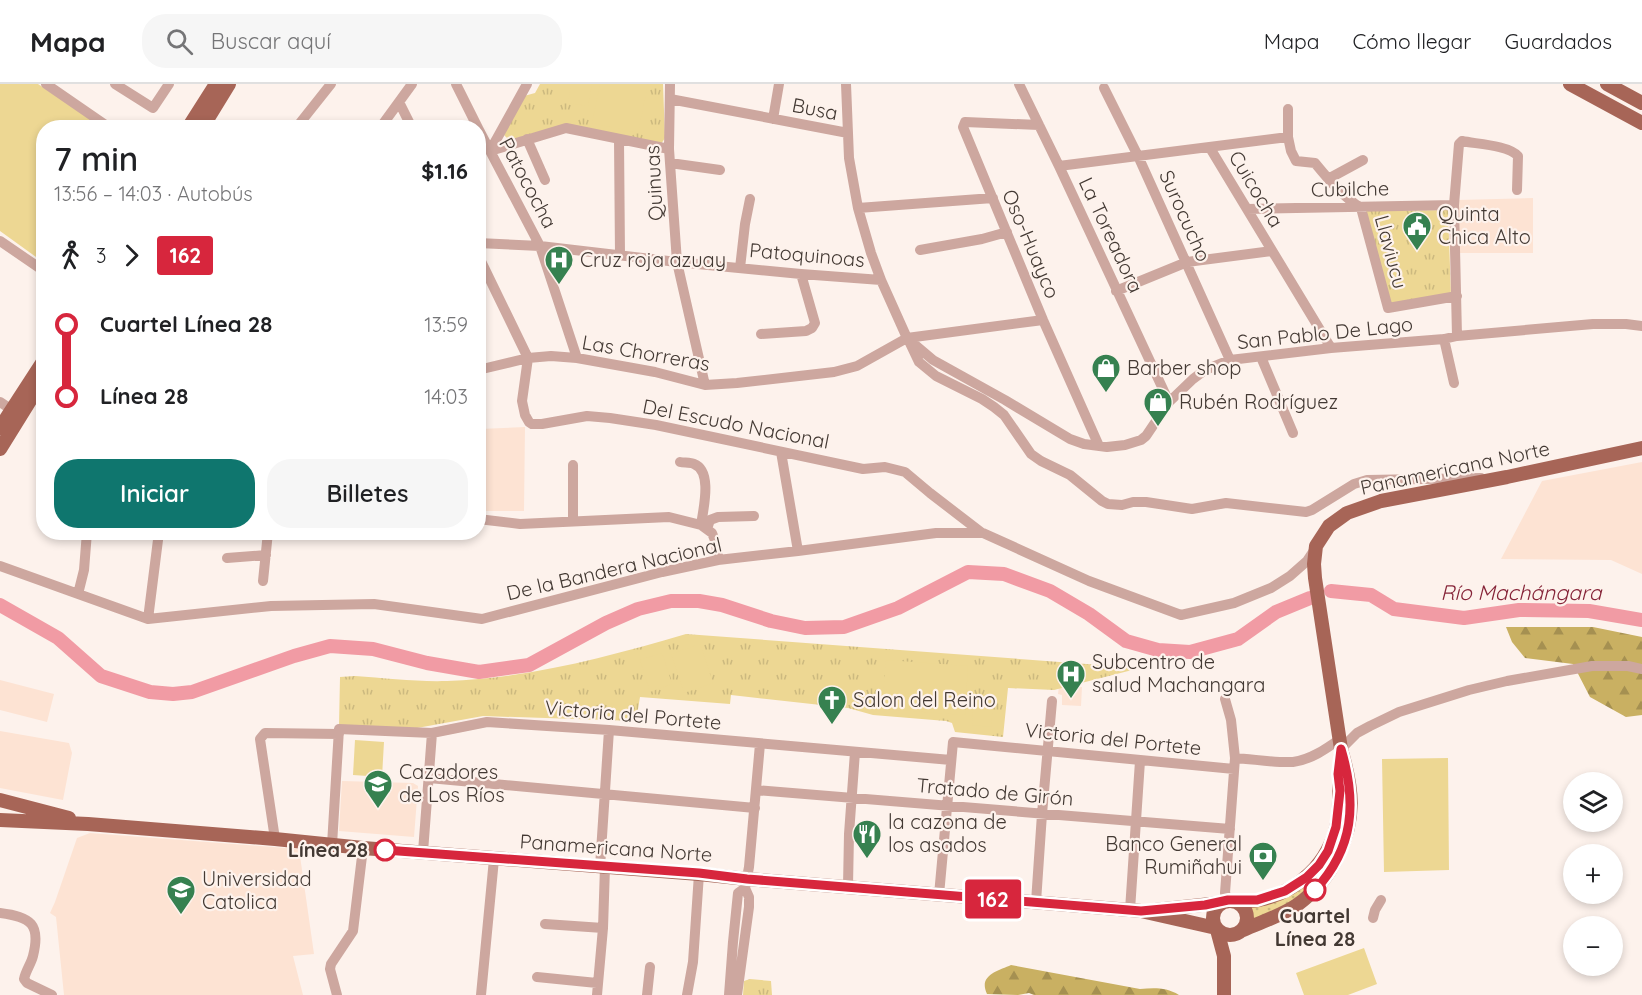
<!DOCTYPE html>
<html lang="es">
<head>
<meta charset="utf-8">
<style>
  body { margin:0; font-family:Quicksand,sans-serif; background:#f6f6f6; color:#202124; height:100vh; display:flex; flex-direction:column; font-size:22px; white-space:nowrap }
  * { box-sizing:border-box; margin:0 }
  p { font-size:20px; color:#757577 }
  .icon { flex:none; width:33px; height:33px; fill:none; stroke:currentColor; stroke-width:2; stroke-linecap:round; stroke-linejoin:round }
  .map { position:relative; flex:1; overflow:hidden }
  .details { position:absolute; left:36px; top:36px; width:450px; height:420px; display:flex; flex-direction:column; background:#fff; border-radius:24px; box-shadow:0 3px 9px #0003 }
  .details>* { flex:none }
  .badge { padding:0 12px; border-radius:4px; font-size:21px; line-height:39px }
  .controls { position:absolute; left:1563px; top:688px; display:grid; gap:12px }
  .controls a { display:grid; place-items:center; width:60px; height:60px; border-radius:50%; background:#fff; box-shadow:0 3px 9px #0003; font-size:30px }
  .map>.badge { position:absolute; translate:-50% -50%; box-shadow:0 0 0 3px #fff }
  .legs { display:flex; align-items:center; gap:9px; height:66px; padding:0 18px; font-size:20px }
  .legs p { margin-inline-start:auto }
  .headline { display:flex; align-items:center; justify-content:space-between; height:102px; padding:0 18px }
  h1 { font-size:33px; font-weight:600; line-height:45px }
  .cta { display:flex; gap:12px; margin-top:auto; padding:12px 18px }
  .cta a { flex:1; height:69px; border-radius:24px; background:#0f766e; color:#fff; font-size:24px; font-weight:600; line-height:69px; text-align:center }
  .cta a+a { background:#f6f6f6; color:#202124 }
  ul { padding:0 18px; list-style:none }
  li { display:flex; align-items:center; gap:21px; height:72px; font-size:22px }
  li i { display:grid; place-items:center; width:9px; height:100%; margin:0 8px; background:currentColor }
  li i::after { content:''; width:15px; height:15px; margin:-8px; border:4px solid; border-radius:50%; background:#fff }
  li p { margin-inline-start:auto }
  li:first-child i { background:linear-gradient(#0000 50%,currentColor 0) }
  li:last-child i { background:linear-gradient(currentColor 50%,#0000 0) }
  header { display:flex; align-items:center; gap:36px; box-sizing:border-box; height:84px; padding:0 30px; background:#fff; border-bottom:2px solid #e0e0e0 }
  header strong { font-size:28px }
  nav { display:flex; gap:33px; margin-inline-start:auto; font-size:21px }
  .search { width:420px; height:54px; background:#f6f6f6; display:flex; align-items:center; gap:15px; box-sizing:border-box; padding:0 21px; border-radius:24px; color:#757577; font-size:22px }
  .map>svg:first-child { display:block }
  .built { fill:#fde3d3 }
  .grass { fill:url(#grass-dots) }
  .forest { fill:url(#forest-firs) }
  .park { fill:url(#park-tufts) }
  .pitch { fill:#edd793 }
  .lines { fill:none; stroke-linecap:round; stroke-linejoin:round }
  .river { stroke:#f19ba4; stroke-width:14 }
  .minor { stroke:#cda79f; stroke-width:10 }
  .major { stroke:#a76557; stroke-width:14 }
  .line-1-casing { stroke:#fff; stroke-width:14 }
  .line-1 { stroke:#d7263d; stroke-width:9 }
  .stop-1-dot { fill:#fff; stroke:#d7263d; stroke-width:3 }
  .labels { text-anchor:middle; stroke-width:4.5; stroke-linejoin:round; paint-order:stroke }
  .street-label { font-size:20px; fill:#433933; stroke:#fdf2ec }
  .poi-label { font-size:20px; fill:#433933; stroke:#fdf2ec; text-anchor:start }
  .stop-label { font-size:20px; font-weight:bold; fill:#433933; stroke:#fdf2ec; text-anchor:end }
  .water-label { font-size:21px; font-style:italic; fill:#862438; stroke:#fdf2ec }
</style>
</head>
<body>
<header>
<strong>Mapa</strong>
<div class="search"><svg class="icon" aria-label="search" viewBox="0 0 24 24"><circle cx="10" cy="10" r="6"/><path d="M15 15l6 6"/></svg>Buscar aquí</div>
<nav><a>Mapa</a><a>Cómo llegar</a><a>Guardados</a></nav>
</header>
<div class="map">
<svg width="1642" height="911" viewBox="0 0 1642 911">
  <defs>
    <pattern id="grass-dots" width="8" height="8" patternUnits="userSpaceOnUse" patternTransform="scale(1.5)"><rect width="8" height="8" fill="#edd793"/><path d="M2 2h.1M6 6h.1" fill="none" stroke="#ccb97f" stroke-width="1.8" stroke-linecap="round"/></pattern>
    <pattern id="forest-firs" width="22" height="20" patternUnits="userSpaceOnUse" patternTransform="scale(1.5)"><rect width="22" height="20" fill="#c9b062"/><path d="M5 1l3.5 6h-7zM16 11l3.5 6h-7z" fill="#a59051"/></pattern>
    <pattern id="park-tufts" width="24" height="20" patternUnits="userSpaceOnUse" patternTransform="scale(1.5)"><rect width="24" height="20" fill="#edd793"/><path d="M3 7l-1-3M5 7V3M7 7l1-3M15 17l-1-3M17 17v-4M19 17l1-3" fill="none" stroke="#ccb97f"/></pattern>
  </defs>
  <rect width="100%" height="100%" fill="#fdf2ec"/>
  <path class="built" d="M1533,114v55h-74l-2,-53z
    M525,343l-1,84h-45v-82z
    M1642,378v112l-31,-14 -110,-1 41,-78z
    M0,596l54,14 -7,28 -47,-12z
    M1059,602l23,1 -1,19 -19,-1v-10l-4,-1z
    M0,647l69,12 3,10 -9,47 -63,-12z
    M342,697l71,2 5,3 -4,51 -75,-6z
    M90,749l209,16 15,105 -21,2 10,39h-239l-8,-78 -6,-4 5,-11 22,-64z"/>
  <path class="grass" d="M1331,774l-18,28 -27,20 -35,15 -3,-15 40,-9 29,-20z"/>
  <path class="forest" d="M1506,543h87l49,10v78l-16,2 -36,-20 -17,-33 -48,-6 -13,-16z
    M1011,881l129,24c14,-1 26,-2 39,6h-145l-5,-2 -11,2 -31,-1c-9,-19 11,-23 24,-29z"/>
  <path class="park" d="M540,0h123l2,54 -4,6 -95,-20 -49,14h-10l-3,-3 20,-39 11,-3z
    M1448,126l3,85 -63,12 -22,-96z
    M686,550l454,34 -86,22 -46,-2 -5,49 -48,-5 -3,-9 -6,-2 -73,-6 -25,-7 -117,-13 -1,9 -90,-7 -4,24 -153,-5 -66,12 -78,-2 1,-49 15,-1c30,2 62,6 92,5 83,-3 160,-24 239,-47z
    M750,895l21,2 1,14h-29l1,-14z"/>
  <path class="pitch" d="M0,0h38l65,43 -59,1 -1,134 -43,-31z
    M571,0h21l-4,22 -20,-3z
    M600,0h48l-10,49 -46,-10z
    M700,560l13,39 -29,10 -13,-39z
    M662,569l10,31 -22,8 -10,-32z
    M886,576l82,6 -3,49 -83,-6z
    M974,610l20,1 -3,32 -19,-2z
    M355,656l29,2 -2,35 -29,-2z
    M1448,674l1,112 -65,2 -2,-113z
    M1364,864l13,36 -29,11h-44l-8,-22z"/>
  <g class="lines">
    <path class="river" d="M1331,507l40,4 23,14 70,9 55,-8 70,1 53,9
      M0,521l58,33 43,38 49,16 23,2 19,-2 102,-36 36,-10 43,3 54,14 52,9 50,-7 77,-42 32,-14 33,-8h28l23,4 49,16 34,7 39,-1 54,-19 70,-36 36,2 46,17 39,23 37,27 32,9 32,2 48,-13 38,-27 34,-14"/>
    <path class="minor" d="M46,0l64,44
      M115,0l38,24 16,-24
      M456,0l22,44
      M670,0l-1,65 8,113 28,123
      M846,0l3,74 9,50 13,45 10,27 26,58 26,22 72,40 65,39 14,5 23,3 18,-2 16,-5 5,-4 23,-34 24,-23 12,-9 25,-10 101,-12 113,-9 13,-3 136,-12h33l16,2
      M1019,0l40,82 110,236
      M1104,4l34,68 92,204
      M670,15l178,34
      M399,18l13,26
      M773,35l6,-35
      M1039,41l-74,-3 -2,5 80,193 56,126
      M296,44l35,-44
      M380,44l32,-44
      M478,44l62,118 37,112
      M1288,53v-28
      M527,55l18,41
      M619,56l1,115
      M1210,64l121,200
      M490,67l76,-23 103,21
      M490,67l37,-67
      M670,79l50,7
      M1059,82l229,-29 3,14 5,10 19,2c14,17 27,33 46,45l27,100 69,-12
      M1328,95l35,-19
      M858,124l135,-10
      M1247,125l207,-4
      M0,157l44,30
      M478,159l62,3 137,16 124,12 80,6
      M920,166l62,-11 25,-7
      M478,171l50,103 -6,43 3,14 4,7 3,2h10l45,-8 23,2 46,7 207,44 22,-2 20,5 25,21 52,40
      M740,184l5,-44 5,-25
      M1116,207l71,-29 85,-11
      M761,250l45,-3 6,-3 3,-5 -14,-49
      M1457,252l-3,-131 5,-61 3,-3c14,3 46,4 56,15l-1,34
      M1444,255l10,44
      M910,259l9,19 17,14 46,23 12,8 10,8 27,39 10,7 29,14 32,26 6,3 14,1 11,-3h13l46,7 34,-6 80,9 6,-2 42,-26 13,-4 114,-2
      M1261,273l32,76
      M478,286l50,-12 23,-2 26,2 78,14 50,13 32,-2 97,-11 23,-6 50,-28 136,-18
      M0,318l12,8
      M781,368l17,99
      M680,378c4,1 10,0 14,2 19,7 9,46 7,61
      M573,381v56
      M478,435l42,5 149,-7 32,8 11,8 4,10 2,17
      M707,445l3,-9 8,-3 36,-1
      M227,474l39,-3
      M0,482l148,53 123,-13 103,-2 108,15 180,-47 56,-12 80,-9 138,-18h47l106,48 92,34 53,-12 37,-15 19,-12 17,-15 8,-12
      M263,497l5,-49
      M78,510l6,-24 3,-38
      M148,535l11,-87
      M1225,615l6,21 4,38 -10,135 3,7
      M1341,665l16,-16 13,-7 29,-14 70,-22 38,-9 85,-15h36l14,3
      M1235,674c18,1 40,5 58,4 17,-2 33,-13 47,-23
      M429,694l326,30
      M756,706l474,39
      M275,755l-15,-100 5,-6 74,1
      M332,761l7,-116 93,4 55,-11 122,8 342,30
      M423,768l9,-119
      M600,783l9,-137
      M848,802l1,-52 6,-82
      M939,811l14,-153 281,27
      M1036,818l6,-88 10,-113
      M1130,826l10,-149
      M0,829c31,4 41,11 33,43 -2,8 -7,14 -9,23l3,4 25,12
      M1373,834l2,-8 6,-10
      M545,840l58,4
      M537,893l60,6
      M337,911l-7,-26 1,-5 22,-33 10,-83
      M481,911l13,-136
      M597,911l6,-67 2,-61
      M647,911l3,-28
      M687,911l6,-33 6,-88
      M729,911l4,-53 5,-49 7,-5
      M737,911l12,-88v-10l-4,-9 4,-21 11,-123"/>
    <path class="major" d="M1570,0l72,39
      M1607,0l35,19
      M188,44l28,-44
      M202,44l27,-44
      M0,344l44,-68
      M0,365l44,-71
      M0,716l69,18
      M0,736l88,4 187,15 88,9 336,26 48,5 383,31 11,1 75,17
      M1213 834a17 17 0 1 1 34 0a17 17 0 1 1-34 0Z
      M1236,817c8,0 16,0 23,-1 39,-8 70,-37 78,-77 4,-22 1,-46 4,-69
      M1155,826l65,-7
      M1217,846l7,26v39
      M1243,846c18,-8 38,-14 54,-25 18,-13 32,-29 41,-49 18,-38 15,-67 3,-107l-26,-171 -1,-14 2,-18 13,-20 18,-13 34,-12 126,-24 135,-29"/>
  </g>
  <g class="lines">
    <g class="line-1-casing">
      <path id="line-1" d="M385,766l314,23 48,6 394,32 64,-6 23,-5h29l28,-9 22,-14 12,-12 9,-14 8,-24 4,-36 -2,-17 3,-25c16,54 13,99 -26,141"/>
    </g>
    <use href="#line-1" class="line-1"/>
  </g>
  <defs>
    <g id="civic-pin" transform="scale(1.5)"><path d="M0 17L-7.5 6A9.5 9.5 0 1 1 7.5 6Z" fill="#368150" stroke="#fdf2ec"/><path d="M-.6-6.5H3V-4.5H.6V-3L4-1V1h2V6H-6V1h2V-1L-.6-3ZM-1.2 2.5V6h2.4V2.5Z" fill="#fff"/></g>
    <g id="hospital-pin" transform="scale(1.5)"><path d="M0 17L-7.5 6A9.5 9.5 0 1 1 7.5 6Z" fill="#368150" stroke="#fdf2ec"/><path d="M-5-5h3v3.5h4V-5h3V5h-3V1.5h-4V5h-3Z" fill="#fff"/></g>
    <g id="shop-pin" transform="scale(1.5)"><path d="M0 17L-7.5 6A9.5 9.5 0 1 1 7.5 6Z" fill="#368150" stroke="#fdf2ec"/><path d="M-5-2.5h2.3a2.7 3.5 0 0 1 5.4 0H5L5.5 6h-11ZM-1.5-2.5h3a1.5 2.3 0 0 0-3 0Z" fill="#fff"/></g>
    <g id="church-pin" transform="scale(1.5)"><path d="M0 17L-7.5 6A9.5 9.5 0 1 1 7.5 6Z" fill="#368150" stroke="#fdf2ec"/><path d="M-1.2-6h2.4v3.5h3.3v2.4h-3.3V6h-2.4V-.1h-3.3v-2.4h3.3Z" fill="#fff"/></g>
    <g id="school-pin" transform="scale(1.5)"><path d="M0 17L-7.5 6A9.5 9.5 0 1 1 7.5 6Z" fill="#368150" stroke="#fdf2ec"/><path d="M0-5L7-2L0 1L-7-2ZM-4 1L0 2.5L4 1V4Q0 6-4 4Z" fill="#fff"/></g>
    <g id="restaurant-pin" transform="scale(1.5)"><path d="M0 17L-7.5 6A9.5 9.5 0 1 1 7.5 6Z" fill="#368150" stroke="#fdf2ec"/><path d="M-5-6h1v4h1v-4h1v4h1v-4h1v5L-1.5 .5V6h-2V.5L-5-1ZM5-6V6H3V1.5H1.5Q1.5-4 5-6Z" fill="#fff"/></g>
    <g id="bank-pin" transform="scale(1.5)"><path d="M0 17L-7.5 6A9.5 9.5 0 1 1 7.5 6Z" fill="#368150" stroke="#fdf2ec"/><path d="M-6-4H6V4H-6ZM0-2.3a2.3 2.3 0 1 0 0 4.6a2.3 2.3 0 1 0 0-4.6Z" fill="#fff"/></g>
    <g id="university-pin" transform="scale(1.5)"><path d="M0 17L-7.5 6A9.5 9.5 0 1 1 7.5 6Z" fill="#368150" stroke="#fdf2ec"/><path d="M0-5L7-2L0 1L-7-2ZM-4 1L0 2.5L4 1V4Q0 6-4 4Z" fill="#fff"/></g>
  </defs>
  <g fill-rule="evenodd">
    <use href="#civic-pin" x="1417" y="142"/>
    <use href="#hospital-pin" x="559" y="176"/>
    <use href="#shop-pin" x="1106" y="284"/>
    <use href="#shop-pin" x="1158" y="318"/>
    <use href="#hospital-pin" x="1071" y="590"/>
    <use href="#church-pin" x="832" y="616"/>
    <use href="#school-pin" x="378" y="700"/>
    <use href="#restaurant-pin" x="867" y="750"/>
    <use href="#bank-pin" x="1263" y="772"/>
    <use href="#university-pin" x="181" y="806"/>
  </g>
  <g class="stop-1-dot">
    <circle cx="385" cy="766" r="10"/>
    <circle cx="1315" cy="806" r="10"/>
  </g>
  <g class="labels">
    <g class="street-label">
      <text transform="translate(815 25) rotate(11)" y="7">Busa</text>
      <text transform="translate(528 99) rotate(62)" y="7">Patococha</text>
      <text transform="translate(654 99) rotate(-93)" y="7">Quinuas</text>
      <text transform="translate(1256 105) rotate(59)" y="7">Cuicocha</text>
      <text transform="translate(1350 105) rotate(-1)" y="7">Cubilche</text>
      <text transform="translate(1185 132) rotate(66)" y="7">Surocucho</text>
      <text transform="translate(1111 151) rotate(65)" y="7">La Toreadora</text>
      <text transform="translate(1031 160) rotate(67)" y="7">Oso-Huayco</text>
      <text transform="translate(1391 168) rotate(75)" y="7">Llaviucu</text>
      <text transform="translate(807 171) rotate(5)" y="7">Patoquinoas</text>
      <text transform="translate(1325 249) rotate(-6)" y="7">San Pablo De Lago</text>
      <text transform="translate(646 269) rotate(10)" y="7">Las Chorreras</text>
      <text transform="translate(736 340) rotate(11)" y="7">Del Escudo Nacional</text>
      <text transform="translate(1455 384) rotate(-12)" y="7">Panamericana Norte</text>
      <text transform="translate(614 485) rotate(-13)" y="7">De la Bandera Nacional</text>
      <text transform="translate(633 631) rotate(5)" y="7">Victoria del Portete</text>
      <text transform="translate(1113 655) rotate(6)" y="7">Victoria del Portete</text>
      <text transform="translate(995 708) rotate(5)" y="7">Tratado de Girón</text>
      <text transform="translate(616 764) rotate(4)" y="7">Panamericana Norte</text>
    </g>
    <g class="poi-label">
      <text x="1438" y="137">Quinta<tspan x="1438" dy="23">Chica Alto</tspan></text>
      <text x="580" y="183">Cruz roja azuay</text>
      <text x="1127" y="291">Barber shop</text>
      <text x="1179" y="325">Rubén Rodríguez</text>
      <text x="1092" y="585">Subcentro de<tspan x="1092" dy="23">salud Machangara</tspan></text>
      <text x="853" y="623">Salon del Reino</text>
      <text x="399" y="695">Cazadores<tspan x="399" dy="23">de Los Ríos</tspan></text>
      <text x="888" y="745">la cazona de<tspan x="888" dy="23">los asados</tspan></text>
      <text x="1242" y="767" text-anchor="end">Banco General<tspan x="1242" dy="23">Rumiñahui</tspan></text>
      <text x="202" y="802">Universidad<tspan x="202" dy="23">Catolica</tspan></text>
    </g>
    <g class="stop-label">
      <text x="368" y="773">Línea 28</text>
      <text x="1315" y="839" text-anchor="middle">Cuartel<tspan x="1315" dy="23">Línea 28</tspan></text>
    </g>
    <g class="water-label">
      <text x="1521" y="516">Río Machángara</text>
    </g>
  </g>
</svg>
<div class="controls">
<a><svg class="icon" aria-label="layers" viewBox="0 0 24 24"><path d="M12 4l9 5-9 5-9-5zM3 14l9 5 9-5"/></svg></a>
<a>+</a>
<a>−</a>
</div>
<b class="badge" style="left:993px;top:815px;background:#d7263d;color:#fff">162</b>
<section class="details">
<div class="headline"><div><h1>7 min</h1><p>13:56 – 14:03 · Autobús</p></div><b>$1.16</b></div>
<div class="legs"><svg class="icon" aria-label="walk" viewBox="0 0 24 24"><circle cx="13" cy="4" r="2"/><path d="M13 8l-2 6 4 7M11 14l-3 7M7 12l3-4h3l4 4"/></svg>3<svg class="icon" aria-label="forward" viewBox="0 0 24 24"><path d="M9 5l7 7-7 7"/></svg><b class="badge" style="background:#d7263d;color:#fff">162</b></div>
<ul>
<li><i style="color:#d7263d"></i><b>Cuartel Línea 28</b><p>13:59</p></li>
<li><i style="color:#d7263d"></i><b>Línea 28</b><p>14:03</p></li>
</ul>
<div class="cta"><a>Iniciar</a><a>Billetes</a></div>
</section>
</div>
</body>
</html>
